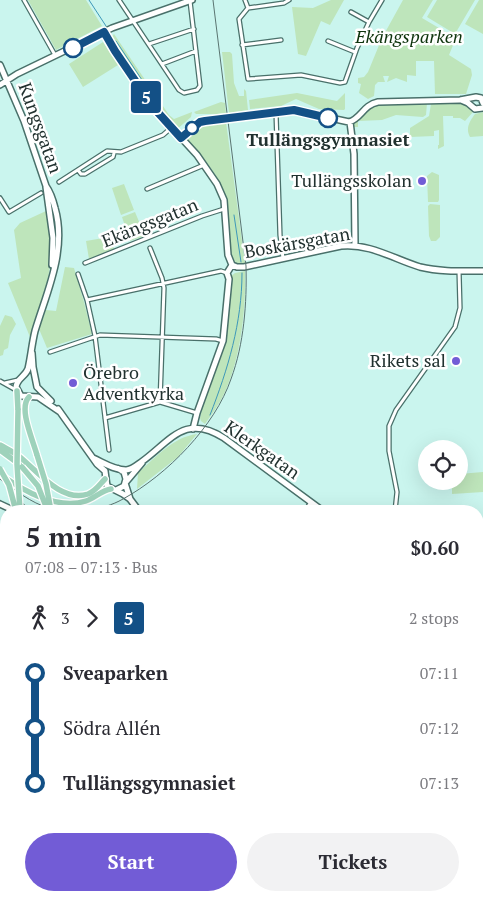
<!DOCTYPE html>
<html lang="en">
<head>
<meta charset="utf-8">
<style>
  body { margin:0; font-family:"PT Serif",serif; background:#f2f2f3; color:#2b2b33; height:100vh; display:flex; flex-direction:column; font-size:19px; white-space:nowrap }
  * { box-sizing:border-box; margin:0 }
  p { font-size:16px; color:#7c7c81 }
  .icon { flex:none; width:28px; height:28px; fill:none; stroke:currentColor; stroke-width:2; stroke-linecap:round; stroke-linejoin:round }
  .map { position:relative; flex:1; overflow:hidden }
  .details { position:absolute; left:0px; top:505px; width:484px; height:396px; display:flex; flex-direction:column; background:#fff; border-radius:20px 20px 0 0; box-shadow:0 5px 20px #0002 }
  .details>* { flex:none }
  .badge { padding:0 10px; border-radius:4px; font-size:18px; line-height:32px }
  .buttons { position:absolute; left:418px; top:440px; display:grid; gap:10px }
  .buttons a { display:grid; place-items:center; width:50px; height:50px; border-radius:50%; background:#fff; box-shadow:0 5px 20px #0002; font-size:25px }
  .map>.badge { position:absolute; translate:-50% -50%; box-shadow:0 0 0 2px #fff }
  .legs { display:flex; align-items:center; gap:8px; height:55px; padding:0 25px; font-size:16px }
  .legs p { margin-inline-start:auto }
  .head { display:flex; align-items:center; justify-content:space-between; height:85px; padding:0 25px }
  h1 { font-size:28px; font-weight:700; line-height:38px }
  .primary-button { display:flex; gap:10px; margin-top:auto; padding:10px 25px }
  .primary-button a { flex:1; height:58px; border-radius:30px; background:#725cd6; color:#fff; font-size:20px; font-weight:700; line-height:58px; text-align:center }
  .primary-button a+a { background:#f2f2f3; color:#2b2b33 }
  ul { padding:0 25px; list-style:none }
  li { display:flex; align-items:center; gap:18px; height:55px; font-size:19px }
  li i { display:grid; place-items:center; width:8px; height:100%; margin:0 6px; background:currentColor }
  li i::after { content:''; width:12px; height:12px; margin:-6px; border:4px solid; border-radius:50%; background:#fff }
  li p { margin-inline-start:auto }
  li:first-child i { background:linear-gradient(#0000 50%,currentColor 0) }
  li:last-child i { background:linear-gradient(currentColor 50%,#0000 0) }
  .map>svg:first-child { display:block }
  .green { fill:#bee5bb }
  .water { fill:#3d98b9 }
  .lines { fill:none; stroke-linecap:round; stroke-linejoin:round }
  .stream { stroke:#3d98b9; stroke-width:1 }
  .street-casing { stroke:#49706a; stroke-width:5.5 }
  .secondary-casing { stroke:#49706a; stroke-width:8 }
  .primary-casing { stroke:#fff; stroke-width:8 }
  .street { stroke:#fff; stroke-width:3 }
  .secondary { stroke:#fff; stroke-width:5 }
  .primary { stroke:#9ed2bb; stroke-width:5.5 }
  .rail { stroke:#5a7470; stroke-width:1 }
  .primary-bridge-casing { stroke:#fff; stroke-width:8; stroke-linecap:butt }
  .primary-bridge { stroke:#9ed2bb; stroke-width:5.5 }
  .line-1-casing { stroke:#fff; stroke-width:11 }
  .line-1 { stroke:#135086; stroke-width:8 }
  .stop-1-dot { fill:#fff; stroke:#135086; stroke-width:2.5 }
  .poi-dot { fill:#725cd6; stroke:#fff; stroke-width:2 }
  .labels { text-anchor:middle; stroke-width:5; stroke-linejoin:round; paint-order:stroke }
  .park-label { font-size:18px; font-style:italic; fill:#0d330c; stroke:#fff }
  .street-label { font-size:18px; fill:#21312f; stroke:#fff }
  .stop-label { font-size:18px; font-weight:bold; fill:#21312f; stroke:#fff }
  .poi-label { font-size:18px; fill:#21312f; stroke:#fff; text-anchor:end }
</style>
</head>
<body>
<div class="map">
<svg width="483" height="901" viewBox="0 0 483 901">
  <rect width="100%" height="100%" fill="#caf5ee"/>
  <path class="green" d="M28,0h58l16,26 -46,24z
    M331,0h13l-14,25 -9,-4 -15,35 -8,-2 -6,-47 21,1z
    M403,0h30l-11,18 34,20 -7,17 22,14 1,6 -6,19h-31l-1,-33h-18v15l-9,-1v7l-11,-4 -9,4 2,-6h-6l2,6h-7l-3,3 -1,11 -6,3 -9,-6 2,-9 -3,-1v-5l6,-1 4,-5 14,-34z
    M437,0h38l-20,34 -28,-17z
    M479,0h4v34l-18,-10z
    M114,34l55,81 5,4 18,-7 -1,5 -16,14c-24,-29 -45,-60 -64,-93z
    M103,42l15,23 -35,22 -14,-23z
    M222,52h8l2,2 2,29 5,13h5v-7l2,2 2,19 -19,3z
    M297,93l40,8 8,-8v16l-1,1 -25,-1 -23,-10 -15,7 -31,3 -1,-9z
    M221,102l4,1 1,10 -9,1h-21l-2,-2z
    M462,102l11,10 -8,9 -5,-3h-7v-2h-10l1,30 -6,3v-4h1v-15l-5,1v5l-24,1v-9l19,-12 2,-12z
    M424,103h3l-1,12 -3,2 -27,-2 -14,5 -24,1v6h-4v-4l18,-17 8,-2z
    M483,112v24l-13,1c-5,-9 0,-16 5,-23z
    M226,122l19,141h-9c-7,-8 -9,-34 -10,-45 0,-5 2,-11 1,-16 -6,-26 -25,-46 -43,-65 16,-13 22,-14 42,-15z
    M432,172l7,3v25l-1,2h-10l-1,-26z
    M124,184l10,26 -13,5 -9,-27z
    M430,204l10,1v32l-4,4h-5l-2,-5 -1,-30z
    M46,211c2,9 5,18 6,27 1,34 -11,66 -22,99l-22,-54 13,-5 -7,-48 6,-7z
    M135,212l10,24 -15,5 -8,-24z
    M109,237l5,12 -25,10 -3,-18z
    M65,267l9,1 10,34 8,32 -45,14 -8,-19 7,-19 10,1z
    M245,271c1,38 -4,86 -20,121 -5,11 -13,22 -20,32l-4,-3 -1,-3 5,-20 21,-56 5,-66 4,-3z
    M5,315l7,2 4,7 -6,11 -2,13 -4,2 -1,5 -3,1v-30z
    M197,434l-19,23 -41,32 1,-16c18,-16 35,-36 59,-39z
    M483,472v20l-31,2v-13h7v-7z"/>
  <path class="water" d="M478,654l5,5v44l-4,3z"/>
  <g class="lines">
    <path class="stream" d="M89,0l17,26
      M116,41l46,69
      M234,215l7,47
      M210,415c18,-46 32,-92 32,-142"/>
    <g class="street-casing">
      <path id="street" d="M24,0l31,55
        M119,0l60,90 5,3 13,-3 3,-4 -10,-85
        M245,0l3,8 -9,11 9,60 53,-4 39,8 5,-1 12,-34 12,-26 13,-22
        M248,8l36,-5 5,-3
        M351,12l18,10
        M328,41l27,11
        M149,44l45,-15
        M242,45l39,-5
        M162,64l34,-13
        M276,113l4,122 3,23
        M78,170l3,4h4l28,-17 1,-4
        M59,182l48,-31 14,1 42,-17 8,-7
        M147,189l57,-24
        M0,198l9,14 32,-19
        M150,248l12,30 2,10 -4,114
        M85,263l117,-47 22,-7
        M78,274l9,26 8,36 14,114
        M87,300l134,-29 6,2
        M50,352l50,-17 116,4 7,2
        M0,381l16,9
        M5,383l13,-3
        M105,418l55,-16 37,11
        M305,511l6,-9
        M395,511l2,-19 -8,-41v-25l7,-16 59,-83 5,-19 -1,-37
        M0,695l6,48
        M270,895l9,6
        M468,895l10,6
        M232,901l4,-6"/>
    </g>
    <g class="secondary-casing">
      <path id="secondary" d="M104,32l11,19 38,56 44,48 20,29 7,16 4,55 4,10
        M0,65l24,56 22,65c5,7 7,14 9,22 12,42 -8,83 -20,123 -3,12 -4,25 -7,38 -3,8 -11,9 -12,18l5,9 17,1 22,15
        M0,85l17,-11 95,-46 80,-28
        M461,100l7,3 7,6 8,-1
        M350,122l4,32 1,91
        M181,138l19,-16 94,-12 55,12c12,-3 14,-17 29,-20l82,-2 16,-3 5,1 2,5
        M46,187l7,51 -1,27
        M232,265l5,2h7l97,-21c28,-3 53,13 79,21 21,5 42,4 63,4
        M32,353l1,14 4,20 14,14
        M58,409l39,55 8,7 2,15 16,8 7,5
        M193,429l4,-16 26,-72 6,-62 -2,-6 5,-8
        M93,458c11,5 21,12 33,12 5,0 10,-4 14,-7 29,-20 44,-51 84,-25l99,73
        M126,482l16,-19
        M125,483l5,16 9,12
        M116,490l8,-4 2,-7 -2,-7 -5,-3
        M0,504l15,7
        M478,583l5,-1
        M478,823l5,5
        M102,895l3,6"/>
    </g>
    <g class="primary-casing">
      <path id="primary" d="M17,391l1,19
        M29,397c-11,11 4,43 8,58
        M0,445c7,4 14,7 20,12 18,15 42,46 68,37 8,-3 12,-10 17,-15
        M0,450l19,14
        M4,477c23,16 54,33 82,24 9,-3 16,-11 25,-12
        M67,895l1,6
        M75,895v6"/>
    </g>
    <use href="#street" class="street"/>
    <use href="#secondary" class="secondary"/>
    <use href="#primary" class="primary"/>
    <path class="rail" d="M0,479c15,11 31,24 49,29 24,6 53,3 74,-9 44,-24 92,-73 108,-120 13,-35 16,-76 15,-113l-33,-266
      M15,498l18,13
      M0,545l6,20
      M478,838l5,4
      M40,895v6
      M31,901v-6"/>
    <g class="primary-bridge-casing">
      <path id="primary-bridge" d="M18,410l-1,54 3,47
        M37,455l9,29 5,27
        M22,467l16,19 9,23
        M0,469l9,16 7,26"/>
    </g>
    <use href="#primary-bridge" class="primary-bridge"/>
  </g>
  <g class="lines">
    <g class="line-1-casing">
      <path id="line-1" d="M73,48l31,-16 11,19 38,56 28,31 19,-16 5,-1 89,-11 34,8"/>
    </g>
    <use href="#line-1" class="line-1"/>
  </g>
  <g class="stop-1-dot">
    <circle cx="73" cy="48" r="9"/>
    <circle cx="328" cy="118" r="9"/>
    <circle cx="192" cy="128" r="6"/>
  </g>
  <g class="poi-dot">
    <circle cx="422" cy="181" r="5"/>
    <circle cx="456" cy="361" r="5"/>
    <circle cx="73" cy="383" r="5"/>
  </g>
  <g class="labels">
    <g class="park-label">
      <text x="409" y="43">Ekängsparken</text>
    </g>
    <g class="street-label">
      <text transform="translate(40 128) rotate(70)" y="6">Kungsgatan</text>
      <text transform="translate(150 223) rotate(-22)" y="6">Ekängsgatan</text>
      <text transform="translate(297 243) rotate(-10)" y="6">Boskärsgatan</text>
      <text transform="translate(262 450) rotate(35)" y="6">Klerkgatan</text>
    </g>
    <g class="stop-label">
      <text x="328" y="146">Tullängsgymnasiet</text>
    </g>
    <g class="poi-label">
      <text x="412" y="187">Tullängsskolan</text>
      <text x="446" y="367">Rikets sal</text>
      <text x="83" y="379" text-anchor="start">Örebro<tspan x="83" dy="21">Adventkyrka</tspan></text>
    </g>
  </g>
</svg>
<div class="buttons">
<a><svg class="icon" aria-label="locate" viewBox="0 0 24 24"><circle cx="12" cy="12" r="6"/><path d="M12 2v4M12 18v4M2 12h4M18 12h4"/></svg></a>
</div>
<b class="badge" style="left:146px;top:97px;background:#135086;color:#fff">5</b>
<section class="details">
<div class="head"><div><h1>5 min</h1><p>07:08 – 07:13 · Bus</p></div><b>$0.60</b></div>
<div class="legs"><svg class="icon" aria-label="walk" viewBox="0 0 24 24"><circle cx="13" cy="4" r="2"/><path d="M13 8l-2 6 4 7M11 14l-3 7M7 12l3-4h3l4 4"/></svg>3<svg class="icon" aria-label="forward" viewBox="0 0 24 24"><path d="M9 5l7 7-7 7"/></svg><b class="badge" style="background:#135086;color:#fff">5</b><p>2 stops</p></div>
<ul>
<li><i style="color:#135086"></i><b>Sveaparken</b><p>07:11</p></li>
<li><i style="color:#135086"></i><span>Södra Allén</span><p>07:12</p></li>
<li><i style="color:#135086"></i><b>Tullängsgymnasiet</b><p>07:13</p></li>
</ul>
<div class="primary-button"><a>Start</a><a>Tickets</a></div>
</section>
</div>
</body>
</html>
